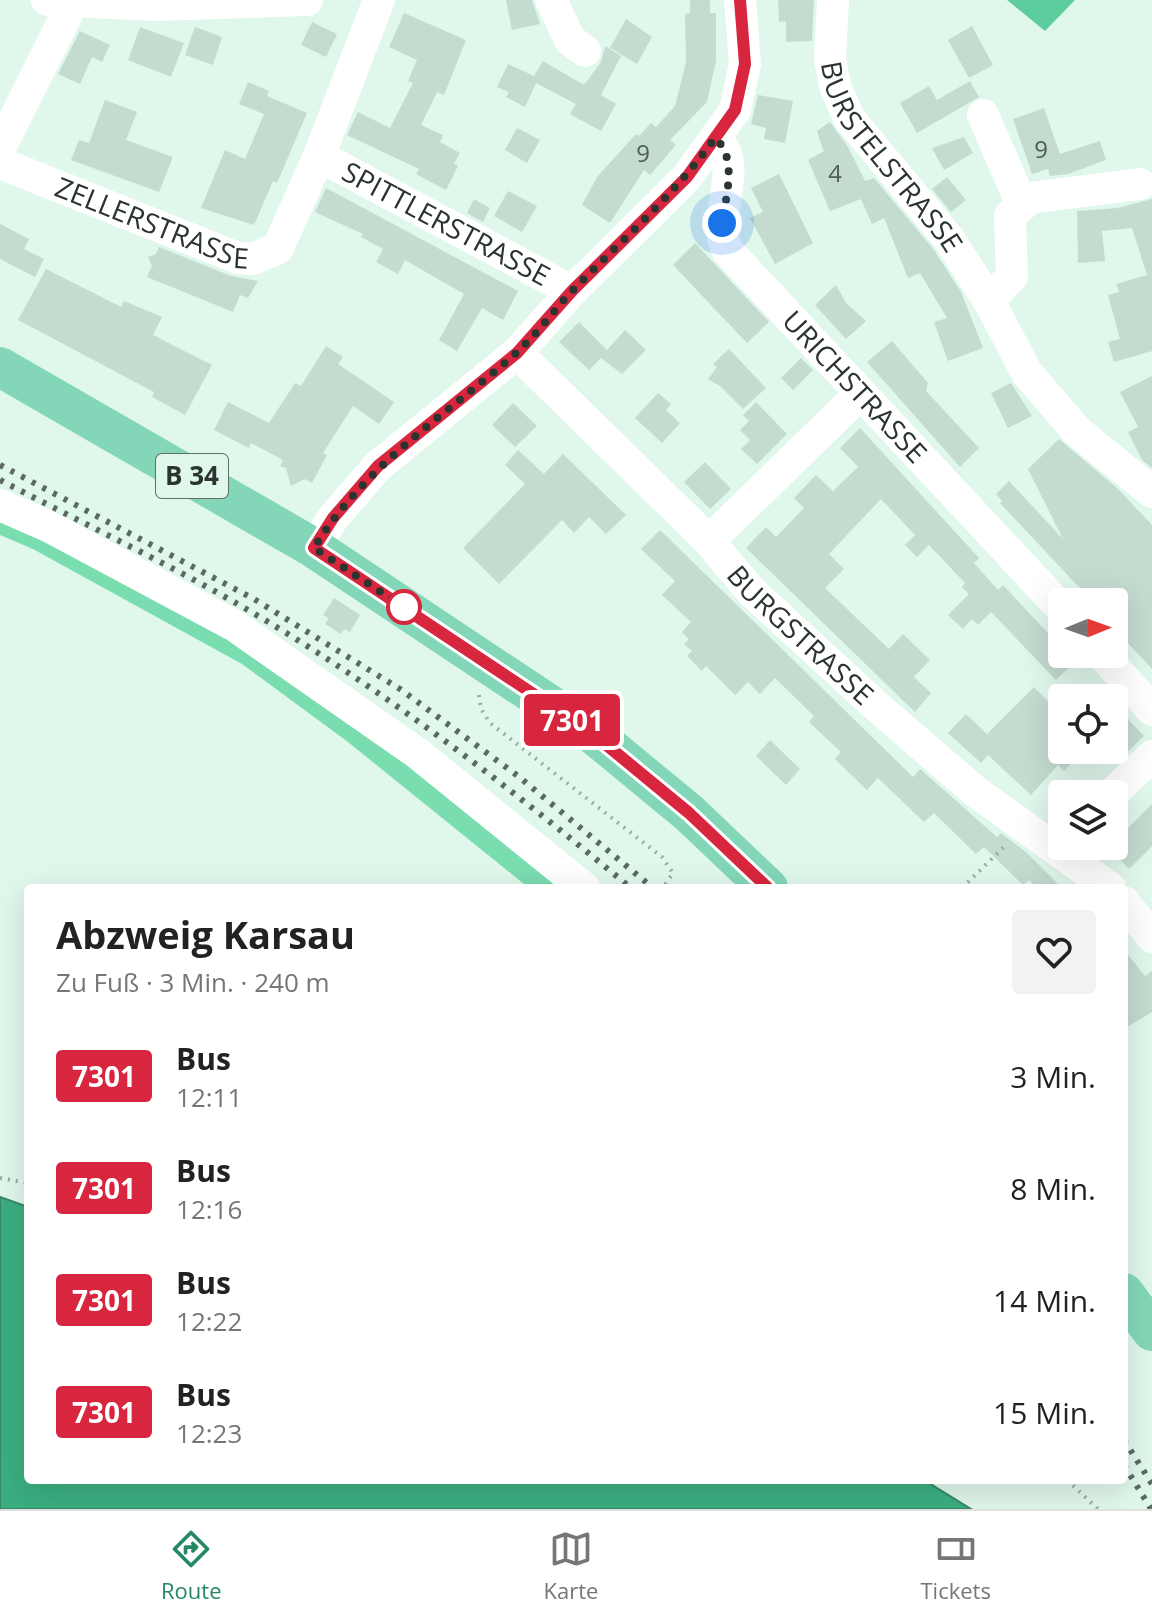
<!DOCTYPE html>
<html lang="de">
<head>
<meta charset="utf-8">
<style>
  body { margin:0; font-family:"Open Sans",sans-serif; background:#f2f2f2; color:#222; height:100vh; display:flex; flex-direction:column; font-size:30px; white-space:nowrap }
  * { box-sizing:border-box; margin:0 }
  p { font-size:26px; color:#767676 }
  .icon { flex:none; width:44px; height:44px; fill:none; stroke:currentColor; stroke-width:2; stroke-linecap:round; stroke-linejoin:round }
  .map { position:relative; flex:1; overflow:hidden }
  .side { position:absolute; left:24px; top:884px; width:1104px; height:600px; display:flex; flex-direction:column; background:#fff; border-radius:8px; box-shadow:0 8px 32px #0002 }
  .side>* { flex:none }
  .badge { padding:0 16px; border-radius:6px; font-size:28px; line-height:52px }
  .needle { width:52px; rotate:89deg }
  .fabs { position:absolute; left:1048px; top:588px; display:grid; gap:16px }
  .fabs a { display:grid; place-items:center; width:80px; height:80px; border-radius:8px; background:#fff; box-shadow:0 8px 32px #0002; font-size:40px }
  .you { position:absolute; width:40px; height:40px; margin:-20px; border:6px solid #fff; border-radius:50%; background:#1a73e8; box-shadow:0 0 0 12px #1a73e833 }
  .map>.badge { position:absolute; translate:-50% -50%; box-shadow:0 0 0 4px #fff }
  .round { display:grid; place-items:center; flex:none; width:84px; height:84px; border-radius:8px; background:#f2f2f2 }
  .summary { display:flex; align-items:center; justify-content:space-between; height:136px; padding:0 32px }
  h1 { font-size:38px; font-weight:700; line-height:60px }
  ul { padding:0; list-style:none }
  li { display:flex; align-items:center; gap:24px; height:112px; padding:0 32px }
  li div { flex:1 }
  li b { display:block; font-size:30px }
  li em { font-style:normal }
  li .badge { min-width:88px; font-weight:700; text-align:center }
  .dock { display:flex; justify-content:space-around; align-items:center; height:112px; border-top:2px solid #e0e0e0; background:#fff; font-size:22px; color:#767676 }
  .dock a { display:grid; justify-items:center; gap:4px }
  .dock .active { color:#248862 }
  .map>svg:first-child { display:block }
  .green { fill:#7addb0 }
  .forest { fill:#5dcd9d }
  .water { fill:#3bae81; stroke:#368969; stroke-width:2 }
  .building { fill:#c4dbcf }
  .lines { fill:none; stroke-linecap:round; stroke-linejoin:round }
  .path { stroke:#99aba2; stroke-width:4; stroke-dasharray:2 6; stroke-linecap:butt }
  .minor { stroke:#fff; stroke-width:32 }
  .major { stroke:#83d7b8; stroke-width:40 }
  .rail { stroke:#5c6963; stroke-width:6; stroke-dasharray:4 8; stroke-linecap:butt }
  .line-casing { stroke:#fff; stroke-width:18 }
  .line { stroke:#d7263d; stroke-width:12 }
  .walk { stroke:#2b3430; stroke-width:8; stroke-dasharray:0 14.4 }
  .stop-dot { fill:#fff; stroke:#d7263d; stroke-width:4 }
  .labels { text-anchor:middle; stroke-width:6; stroke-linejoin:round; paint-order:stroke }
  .number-label { font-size:24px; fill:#515e58 }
  .shield { fill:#e0f7eb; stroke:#616e68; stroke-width:2 }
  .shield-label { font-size:26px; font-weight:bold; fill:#2b3430 }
  .street-label { font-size:28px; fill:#2b3430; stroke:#e0f7eb }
</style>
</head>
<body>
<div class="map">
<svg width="1152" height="1509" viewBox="0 0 1152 1509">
  <rect width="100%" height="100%" fill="#e0f7eb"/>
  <path class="green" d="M0,516l257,132 313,240h-41l-181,-146 -106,-78 -209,-115 -33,-14z"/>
  <path class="forest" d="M1007,0h68l-30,31z"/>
  <path class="water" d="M0,1197l28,10v273h896l47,29h-971z"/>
  <path class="building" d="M506,0h26l8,24 -28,6z
    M690,0h20v13h6v48l-9,41 -37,38 6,5 -26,30 -6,-5 -34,53 -28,-18 15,-28 39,-43 3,2 12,-13 5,4 19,-21 11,-44 -1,-48 5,-1z
    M778,0h36l-2,41 -26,1v-21l-7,1z
    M404,13l62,27 -22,55 -7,-3 -16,33 22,10 -3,7 20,11 -6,11 4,2 -12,24 -30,-16 3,-5 -72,-34 11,-23 32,16 23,-45 -5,-2 9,-21 -28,-13z
    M626,19l26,18 -15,27 -27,-16z
    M312,22l25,12 -11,23 -25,-12z
    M972,26l21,39 -24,13 -21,-38z
    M140,27l44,16 -13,34 -43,-17z
    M195,27l27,10 -9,28 -28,-10z
    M80,31l30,14 -8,17 -10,-5 -12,27 -22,-10z
    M605,46l16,10 -20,39 15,9 -15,27 -31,-17 6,-10 -40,-21 -11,24 -19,-10 3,-5 -12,-5 11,-23 26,12 9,-15 41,24 17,-23z
    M970,81l9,16 -62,36 -17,-30 29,-17 8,14z
    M248,82l21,9 -2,5 40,17 -30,70 -4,-2 -19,44 -53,-17 24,-58 20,9 19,-45 -25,-10z
    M758,95l35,6 -8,42 -21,-4 2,-11 -15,-4z
    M105,100l32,12 -11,28 47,17 -14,35 -88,-32 8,-20 10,3z
    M1044,108l16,46 40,-13 6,19 -38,14 -18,2 -2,-7 -16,5 -19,-55z
    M830,122l18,25 17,34 9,-3 60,72 27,42 22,56 -35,13 -14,-39 13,-4 -27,-45 -12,5 -24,-60 -12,6 -11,-25 -31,12 -22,-51 18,-10h-3l-6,-19z
    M517,128l23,12 -13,23 -22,-13z
    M964,137l9,16 -29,17 -12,-22z
    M779,174l34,69 -38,21 -25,-46 13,-6 -12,-24z
    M947,177l19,23 -15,12 -19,-23z
    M326,188l192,103 -15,29 -21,-12 -25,43 -18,-11 25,-46 -59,-34 -7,14 -22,-12 7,-13 -22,-12 2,-3 -48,-22z
    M508,191l29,15 -15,26 -28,-16z
    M474,199l16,9 -7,14 -16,-9z
    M1152,199v152l-38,11 -6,-20 12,-3 -12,-44 11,-3 -3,-8 31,-9 -15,-47 -30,3 3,30 -27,2 -1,-52 41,-3z
    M0,224l29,15 -5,10 20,10 -9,18 -35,-18z
    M695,243l74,79 -22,21 -74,-78z
    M159,247l72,29 27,5 -10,17 -8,-3 -7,17 -86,-35 5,-11 -4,-9 8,-3z
    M46,269l75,38 3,-6 38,16 -9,18 59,30 -27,50 -33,-18 2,-5 -136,-72z
    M836,285l10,18 20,18 -20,18 -31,-34z
    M579,322l28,28 18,-20 21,20 -24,24 -21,-16 -12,12 -30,-28z
    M892,341l36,42 -2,8 53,57 -19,19 -93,-105z
    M326,346l17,11 -5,7 56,38 -15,22 -26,-18 -30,47 4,2 -15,28 -7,-4 -14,7 -5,-18 -6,-2 3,-6 -32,-17 -2,5 -35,-18 14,-28 41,21 26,-40 6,3z
    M729,349l37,39 -23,21 -23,-23 -12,-7 9,-12 -4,-3z
    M801,358l12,12 -20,20 -12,-12z
    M1152,376v92l-10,-8 -14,-28 10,-5 -18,-35z
    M1011,383l21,33 -24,12 -17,-35z
    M658,393l13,11 -5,6 14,13 -18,20 -27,-25z
    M756,402l31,32 -30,30 -16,-15 9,-9 -10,-10 9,-9 -6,-6z
    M513,403l24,23 -22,21 -23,-22z
    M860,428l119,130 -5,5 24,27 5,-5 59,63v6l13,8 -19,18 -65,-68 -13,13 -6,-6 -9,10 -15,-14 21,-21 -7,-7 3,-4 -36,-38 -12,12 -12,-12 10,-10 -34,-36 -52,55 15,15 -19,19 64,61 14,-15 27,26 -16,17 17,16 -16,19 -169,-164 20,-21 10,10 28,-29 -10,-10 22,-23 17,16 25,-24 -18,-19z
    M1059,439l59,50 34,36v144l-38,-41v-26h-17l-22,-19 -75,-80 2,-2 -6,-7 13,-13 54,58 -35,-70z
    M518,450l26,24 19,-20 63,61 -20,19 -17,-17 -15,16 -12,-13 -63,64 -36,-36 62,-64 -20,-19z
    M705,462l26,27 -21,20 -26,-27z
    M660,530l253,247 7,-8 77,68 4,-4 25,19 36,36h-25l-8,-8 -6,5 -39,-38 -8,7 -42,-41 -10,9 -46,-44 -11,12 -32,-31 6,-7 -32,-30 5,-6 -39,-38 -15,16 -12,-12 -13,13 -29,-29 -4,5 -15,-15 5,-5 -8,-7 5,-5 -7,-7 9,-10 -29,-27 13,-14 -34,-32z
    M334,598l26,17 -10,17 -6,-3 -3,5 -16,-10 4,-6 -6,-3z
    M1034,687l28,29v34h22l-20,21 -6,-6 -27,30 -43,-40 -7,8 -33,-30 18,-19 21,20z
    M1124,715l20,21 -30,29v-40z
    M770,740l30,29 -14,16 -30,-29z
    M1152,804v42l-23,23 -21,-21z
    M1124,950l21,26 7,-5v41l-28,17z"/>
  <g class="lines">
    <path class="path" d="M479,695l2,14 9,14 172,134 11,16 -9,13
      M962,888l43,-42
      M0,1178l28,5
      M1067,1480l31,29"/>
    <g class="minor">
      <path d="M47,0l110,5 150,-5"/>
      <path d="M551,0l19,40 15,11"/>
      <path id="s1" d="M833,0l-3,58 5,28 14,32 100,121 40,62 38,72 51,59 74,60"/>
      <path d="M983,115l39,90"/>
      <path id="s2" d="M715,138c32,28 -5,77 12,112l335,359"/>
      <path d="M0,148l73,-146"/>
      <path id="s3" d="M319,156l253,135"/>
      <path id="s4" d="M0,163l238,95 15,1 25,-11 41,-92 60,-156"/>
      <path d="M989,301l23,-25 -2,-60 20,-18 110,-14"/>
      <path id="s5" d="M517,353l192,188 42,50 123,113 102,88 134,96"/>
      <path d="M0,505l48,21 187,100 182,127 167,135"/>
      <path d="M709,541l151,-147"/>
      <path d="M314,548l19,-30 45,-52 139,-113 55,-62 115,-114 48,-67 10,-46 -5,-64"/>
      <path d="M1102,654l50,56"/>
      <path d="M1112,794l40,-38"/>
      <path d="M1124,902l28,35"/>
    </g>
    <path class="major" d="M0,367l314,181 278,185 97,80 79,75
      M1124,1293l28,38"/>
    <path class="rail" d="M0,465l254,134 146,90 118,87 135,112
      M0,480c82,43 167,83 248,130 137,80 261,177 383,278
      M1124,1440l28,44
      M1124,1465l27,44"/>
  </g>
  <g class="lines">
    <g class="line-casing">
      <path id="line" d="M740,0l5,64 -10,46 -48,67 -115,114 -55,62 -139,113 -45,52 -19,30 278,185 97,80 79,75"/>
    </g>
    <use href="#line" class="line"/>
    <path class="walk" d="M404,607l-90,-59c50,-82 129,-131 200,-193 22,-19 40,-46 61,-67 48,-49 100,-94 140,-150 23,20 11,58 7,85"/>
  </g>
  <circle class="stop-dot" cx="404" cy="607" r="16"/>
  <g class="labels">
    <g class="number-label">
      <text x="1041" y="158">9</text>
      <text x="643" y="162">9</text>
      <text x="835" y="182">4</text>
    </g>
    <rect class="shield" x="156" y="454" width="72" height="44" rx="6"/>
    <g class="shield-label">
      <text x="192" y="485">B 34</text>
    </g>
    <g class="street-label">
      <text dy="10" stroke="none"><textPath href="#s1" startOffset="176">BURSTELSTRASSE</textPath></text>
      <text dy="10" stroke="none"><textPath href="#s4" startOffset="164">ZELLERSTRASSE</textPath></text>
      <text dy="10" stroke="none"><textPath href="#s3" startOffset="144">SPITTLERSTRASSE</textPath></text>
      <text dy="10" stroke="none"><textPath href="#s2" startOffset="304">URICHSTRASSE</textPath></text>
      <text dy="10" stroke="none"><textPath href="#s5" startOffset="400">BURGSTRASSE</textPath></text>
    </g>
  </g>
</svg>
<div class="fabs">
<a><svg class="needle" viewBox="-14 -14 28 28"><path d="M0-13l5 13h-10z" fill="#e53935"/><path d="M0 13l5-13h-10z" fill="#767676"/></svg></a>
<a><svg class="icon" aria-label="locate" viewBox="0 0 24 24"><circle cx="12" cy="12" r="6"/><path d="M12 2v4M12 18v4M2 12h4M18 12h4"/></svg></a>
<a><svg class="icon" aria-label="layers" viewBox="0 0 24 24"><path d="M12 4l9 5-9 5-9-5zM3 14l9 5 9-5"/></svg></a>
</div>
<div class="you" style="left:722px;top:223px"></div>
<b class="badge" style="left:572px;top:720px;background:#d7263d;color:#fff">7301</b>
<section class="side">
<div class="summary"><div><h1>Abzweig Karsau</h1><p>Zu Fuß · 3 Min. · 240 m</p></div><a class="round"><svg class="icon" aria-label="heart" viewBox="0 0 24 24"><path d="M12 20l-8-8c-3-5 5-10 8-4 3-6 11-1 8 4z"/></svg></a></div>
<ul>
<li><span class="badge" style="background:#d7263d;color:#fff">7301</span><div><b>Bus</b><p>12:11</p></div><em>3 Min.</em></li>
<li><span class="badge" style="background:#d7263d;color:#fff">7301</span><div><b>Bus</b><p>12:16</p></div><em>8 Min.</em></li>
<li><span class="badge" style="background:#d7263d;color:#fff">7301</span><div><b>Bus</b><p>12:22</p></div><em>14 Min.</em></li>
<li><span class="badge" style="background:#d7263d;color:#fff">7301</span><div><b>Bus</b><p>12:23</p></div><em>15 Min.</em></li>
</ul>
</section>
</div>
<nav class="dock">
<a class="active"><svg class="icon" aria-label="directions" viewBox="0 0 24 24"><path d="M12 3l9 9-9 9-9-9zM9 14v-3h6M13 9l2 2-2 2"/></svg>Route</a>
<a><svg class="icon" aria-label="map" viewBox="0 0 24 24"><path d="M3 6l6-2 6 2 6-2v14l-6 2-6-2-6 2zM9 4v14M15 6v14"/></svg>Karte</a>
<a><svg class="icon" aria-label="tickets" viewBox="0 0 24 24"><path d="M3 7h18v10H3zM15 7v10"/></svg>Tickets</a>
</nav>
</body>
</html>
